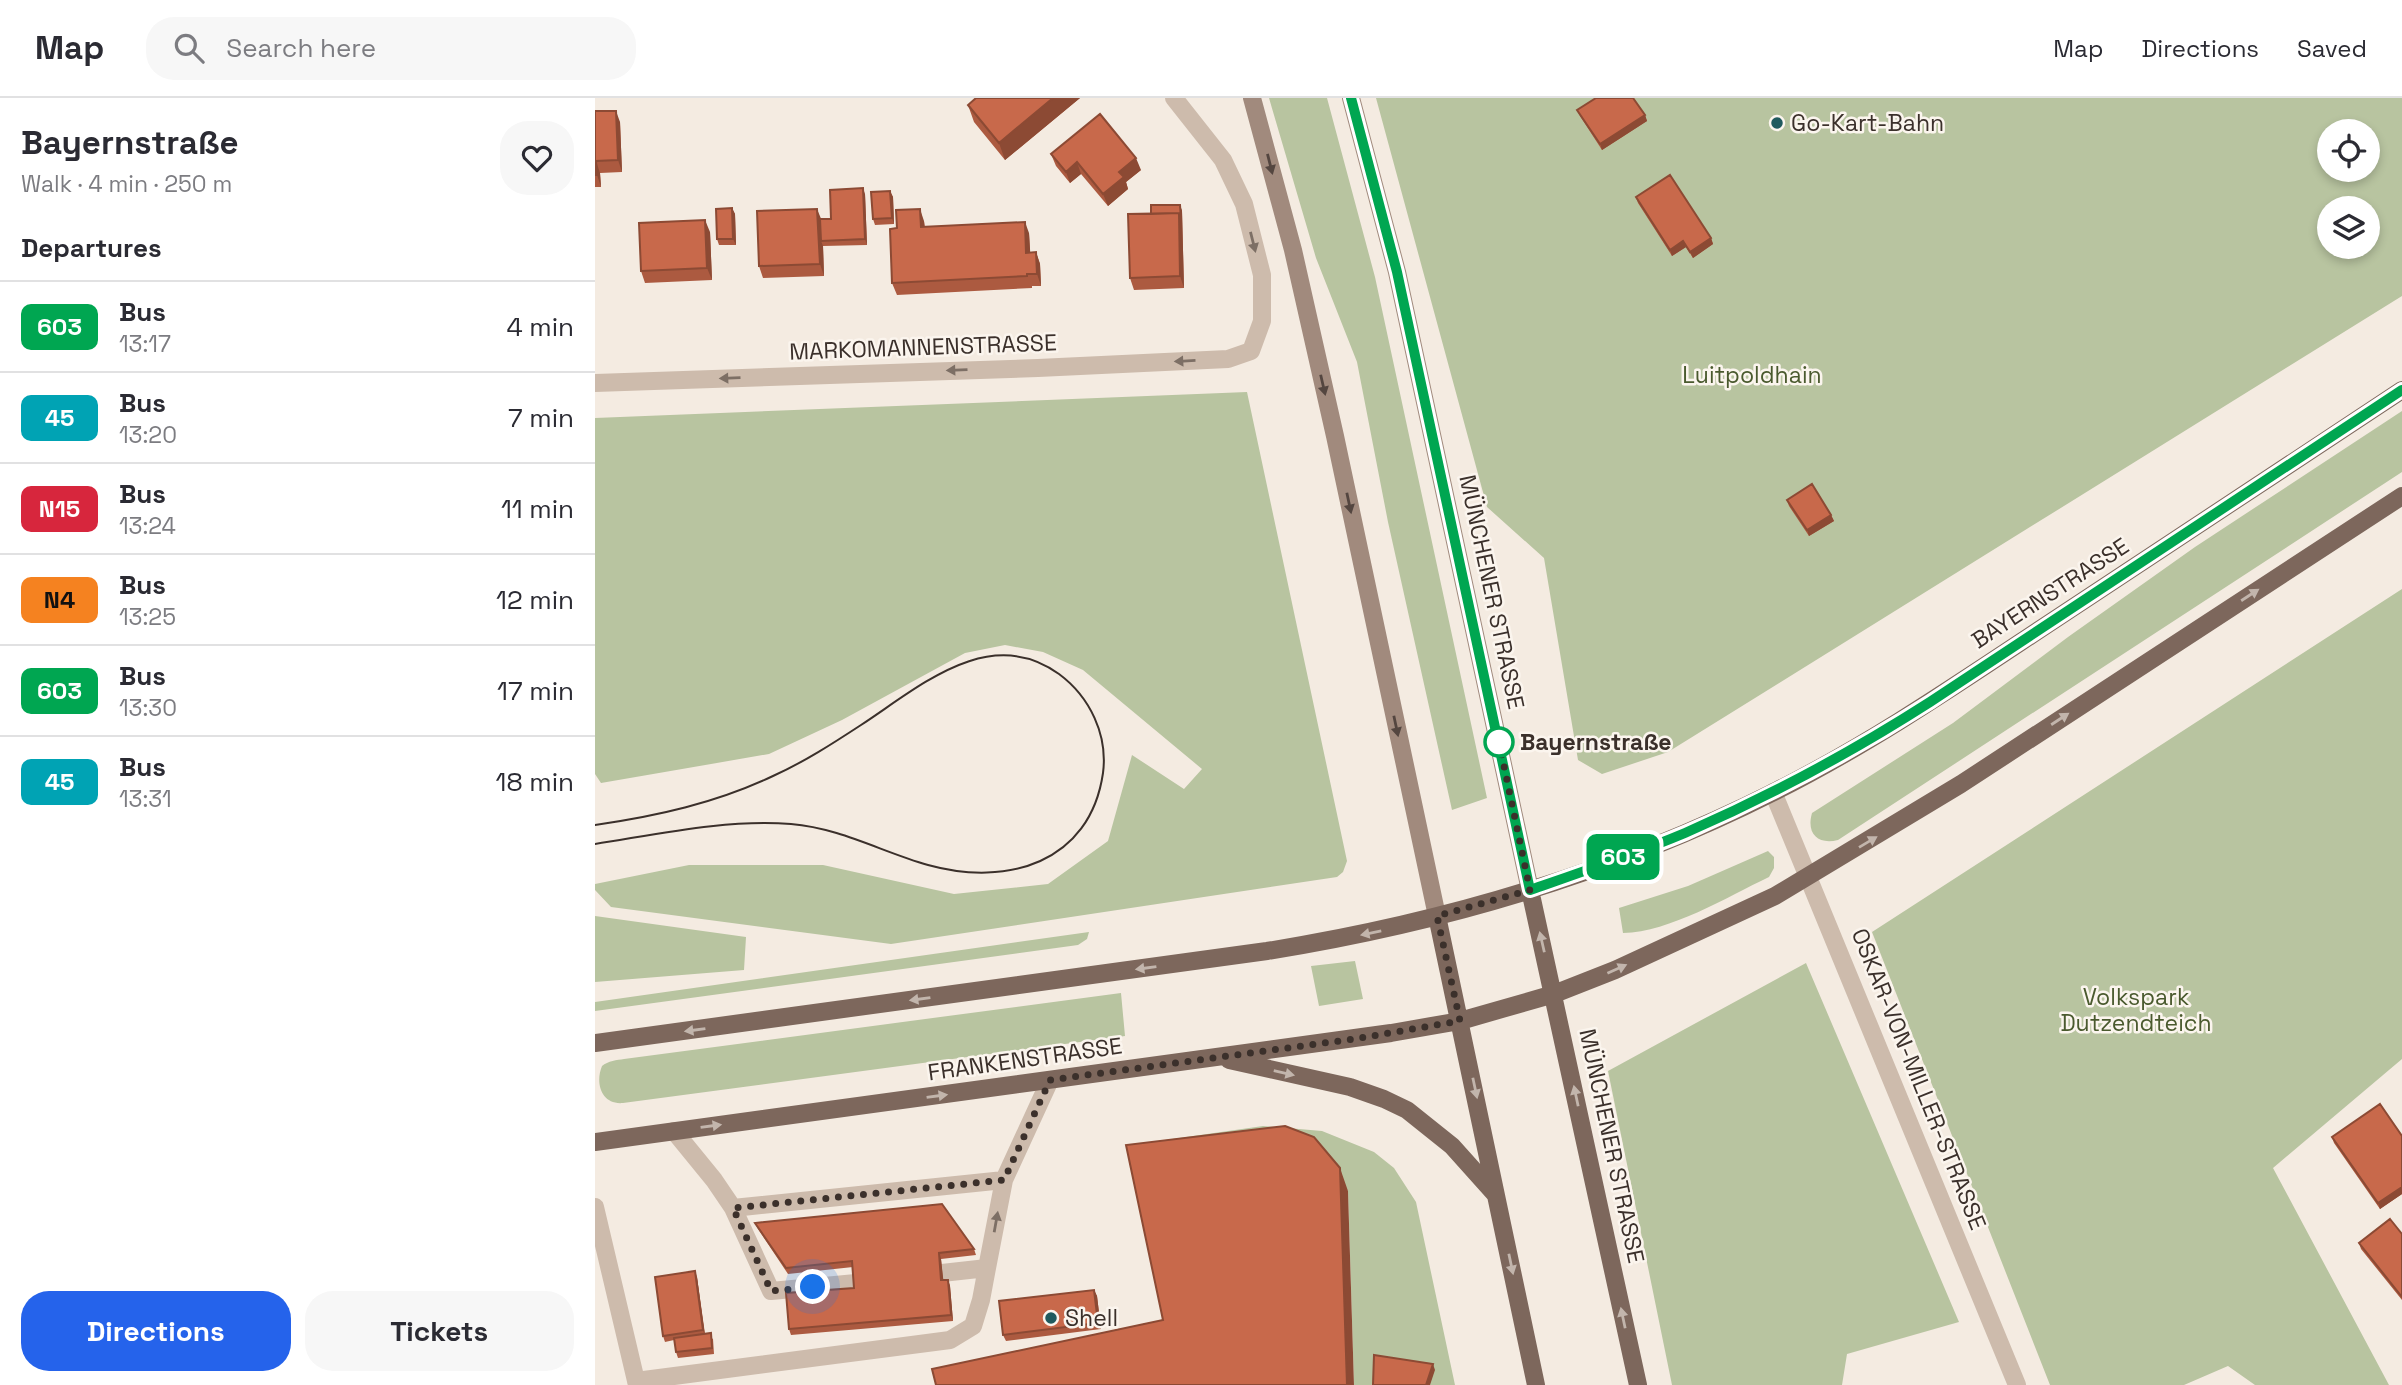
<!DOCTYPE html>
<html lang="en">
<head>
<meta charset="utf-8">
<style>
  body { margin:0; font-family:"Space Grotesk",sans-serif; background:#f7f7f7; color:#2b2b33; height:100vh; display:flex; flex-direction:column; font-size:26px; white-space:nowrap }
  * { box-sizing:border-box; margin:0 }
  p { font-size:23px; color:#7c7c81 }
  .icon { flex:none; width:38px; height:38px; fill:none; stroke:currentColor; stroke-width:2; stroke-linecap:round; stroke-linejoin:round }
  .map { position:relative; flex:1; overflow:hidden }
  .details { display:flex; flex-direction:column; background:#fff; width:595px }
  .details>* { flex:none }
  .badge { padding:0 14px; border-radius:10px; font-size:24px; line-height:46px }
  .controls { position:absolute; left:1722px; top:21px; display:grid; gap:14px }
  .controls a { display:grid; place-items:center; width:63px; height:63px; border-radius:50%; background:#fff; box-shadow:0 4px 10px #0003; font-size:35px }
  .you { position:absolute; width:35px; height:35px; margin:-18px; border:5px solid #fff; border-radius:50%; background:#1a73e8; box-shadow:0 0 0 10px #1a73e833 }
  .map>.badge { position:absolute; translate:-50% -50%; box-shadow:0 0 0 4px #fff }
  h2 { padding:0 21px; font-size:26px; line-height:63px }
  .round { display:grid; place-items:center; flex:none; width:74px; height:74px; border-radius:28px; background:#f7f7f7 }
  .headline { display:flex; align-items:center; justify-content:space-between; height:119px; padding:0 21px }
  h1 { font-size:33px; font-weight:800; line-height:52px }
  .cta { display:flex; gap:14px; margin-top:auto; padding:14px 21px }
  .cta a { flex:1; height:80px; border-radius:28px; background:#2563eb; color:#fff; font-size:28px; font-weight:800; line-height:80px; text-align:center }
  .cta a+a { background:#f7f7f7; color:#2b2b33 }
  ul { padding:0; list-style:none }
  li { display:flex; align-items:center; gap:21px; height:91px; padding:0 21px; border-top:2px solid #e1e1e2 }
  li div { flex:1 }
  li b { display:block; font-size:26px }
  li em { font-style:normal }
  li .badge { min-width:77px; font-weight:700; text-align:center }
  header { display:flex; align-items:center; gap:42px; box-sizing:border-box; height:98px; padding:0 35px; background:#fff; border-bottom:2px solid #e1e1e2 }
  header strong { font-size:33px }
  nav { display:flex; gap:38px; margin-inline-start:auto; font-size:24px }
  .search { width:490px; height:63px; background:#f7f7f7; display:flex; align-items:center; gap:18px; box-sizing:border-box; padding:0 24px; border-radius:28px; color:#7c7c81; font-size:26px }
  main { display:flex; flex:1; min-height:0 }
  .map>svg:first-child { display:block }
  .green { fill:#b8c4a0; fill-rule:evenodd }
  .lines { fill:none; stroke-linecap:round; stroke-linejoin:round }
  .lane { stroke:#cdbbac; stroke-width:18 }
  .street { stroke:#cdbbac; stroke-width:18 }
  .secondary { stroke:#a18a7d; stroke-width:18 }
  .primary { stroke:#7d675c; stroke-width:18 }
  .tram { stroke:#3b302b; stroke-width:2 }
  .wall { fill:#ac5a40 }
  .shaded-wall { fill:#8c4a34 }
  .building { fill:#c8694b; stroke:#8c4a34; stroke-width:2 }
  .oneway { fill:#544640 }
  .oneway2 { fill:#7d6f65 }
  .oneway3 { fill:#c2b5ac }
  .line-casing { stroke:#fff; stroke-width:16 }
  .line { stroke:#00a651; stroke-width:10 }
  .walk { stroke:#3b302b; stroke-width:7; stroke-dasharray:0 12.6 }
  .poi-dot { fill:#1f5a5e; stroke:#fbf5ee; stroke-width:2.5 }
  .stop-dot { fill:#fff; stroke:#00a651; stroke-width:3.5 }
  .labels { text-anchor:middle; stroke-width:5; stroke-linejoin:round; paint-order:stroke }
  .poi-label { font-size:23px; fill:#3b302b; stroke:#fbf5ee; text-anchor:start }
  .street-label { font-size:23px; fill:#3b302b; stroke:#fbf5ee }
  .park-label { font-size:23px; fill:#4a5a2e; stroke:#fbf5ee }
  .stop-label { font-size:23px; font-weight:bold; fill:#3b302b; stroke:#fbf5ee; text-anchor:start }
</style>
</head>
<body>
<header>
<strong>Map</strong>
<div class="search"><svg class="icon" aria-label="search" viewBox="0 0 24 24"><circle cx="10" cy="10" r="6"/><path d="M15 15l6 6"/></svg>Search here</div>
<nav><a>Map</a><a>Directions</a><a>Saved</a></nav>
</header>
<main>
<section class="details">
<div class="headline"><div><h1>Bayernstraße</h1><p>Walk · 4 min · 250 m</p></div><a class="round"><svg class="icon" aria-label="heart" viewBox="0 0 24 24"><path d="M12 20l-8-8c-3-5 5-10 8-4 3-6 11-1 8 4z"/></svg></a></div>
<h2>Departures</h2>
<ul>
<li><span class="badge" style="background:#00a651;color:#fff">603</span><div><b>Bus</b><p>13:17</p></div><em>4 min</em></li>
<li><span class="badge" style="background:#00a3b4;color:#fff">45</span><div><b>Bus</b><p>13:20</p></div><em>7 min</em></li>
<li><span class="badge" style="background:#d7263d;color:#fff">N15</span><div><b>Bus</b><p>13:24</p></div><em>11 min</em></li>
<li><span class="badge" style="background:#f58220;color:#111">N4</span><div><b>Bus</b><p>13:25</p></div><em>12 min</em></li>
<li><span class="badge" style="background:#00a651;color:#fff">603</span><div><b>Bus</b><p>13:30</p></div><em>17 min</em></li>
<li><span class="badge" style="background:#00a3b4;color:#fff">45</span><div><b>Bus</b><p>13:31</p></div><em>18 min</em></li>
</ul>
<div class="cta"><a>Directions</a><a>Tickets</a></div>
</section>
<div class="map">
<svg width="1807" height="1287" viewBox="0 0 1807 1287">
  <rect width="100%" height="100%" fill="#f4ebe1"/>
  <path class="green" d="M674,0h58l48,179 112,521 -35,12 -64,-288 -31,-160 -41,-104z
    M781,0h1026v198l-734,456 -66,22 -24,-14 -34,-202 -57,-51zM1734,33h39v39h-39zM1734,110h39v39h-39z
    M652,294l100,469 -4,11 -6,5 -446,67 -280,-37 -16,-17v-6l94,-19h134l131,29 94,-10 60,-43 24,-86 52,34 18,-20 -119,-99 -40,-18 -38,-7 -40,8 -123,67 -73,34 -168,29 -6,-9v-356z
    M1807,313v61l-564,368c-20,5 -32,-6 -26,-27l141,-90 115,-86 127,-90z
    M1807,491v470l-129,109 116,217h-134l-27,-19 -44,19h-134l-178,-453z
    M1173,753l6,6v11l-5,9c-42,20 -99,55 -146,56l-4,-25 69,-22z
    M0,818l151,21 -2,33 -149,12z
    M494,834l-2,7 -9,6 -483,66v-9z
    M760,863l8,38 -44,7 -8,-40z
    M1211,865l153,359 -112,32 -5,31h-170l-64,-314z
    M526,895l4,43 -502,67c-22,2 -28,-20 -21,-37 6,-5 15,-6 22,-7z
    M668,1028l59,5 52,21 20,16 22,34 39,183h-101l-6,-194 -25,-32 -193,-14z"/>
  <g class="lines">
    <path class="lane" d="M79,1033l40,49 19,28 38,83 85,-8
      M0,1109l42,178
      M138,1110l271,-28
      M347,1175l45,-5 17,-88 46,-100
      M41,1283l314,-41 23,-14 8,-26 6,-32"/>
    <path class="street" d="M0,285l443,-15 190,-9 23,-8 11,-30v-46l-18,-71 -21,-44 -49,-62
      M1178,694l244,593"/>
    <path class="secondary" d="M657,0l41,152 42,186 102,480
      M756,0l46,174 133,618"/>
    <path class="primary" d="M935,792l108,495
      M842,818l99,469
      M0,945l672,-92c175,-28 348,-79 507,-159 96,-48 185,-109 274,-168 118,-78 236,-156 354,-234
      M634,962l121,27 34,12 23,11 45,36 43,48
      M0,1044l796,-109 69,-12 94,-27 61,-24 160,-74 186,-112 441,-288"/>
    <path class="tram" d="M0,727c62,-9 121,-22 178,-49 31,-14 59,-32 88,-51 57,-37 128,-102 198,-51 31,23 49,61 44,99 -13,90 -96,114 -175,92 -46,-13 -88,-37 -137,-41 -65,-5 -132,10 -196,20"/>
  </g>
  <path class="wall" d="M381,0h104l-75,62 -31,-38 -6,-17z
    M982,12l68,5 2,6 -45,29 -22,-34z
    M0,13l25,11 2,50 -22,1 1,14h-6z
    M456,56l90,16 -15,12 2,7 -20,17 -27,-32 -11,9 -14,-17z
    M295,93l3,6 1,27 -19,1 -2,-6z
    M270,96l2,51 -44,1 1,30 -61,2 -4,-12 72,-47z
    M1041,99l75,41 2,6 -20,14 -7,-11 -14,9 -34,-53z
    M585,107l2,6 2,77 -50,2 -4,-12 21,-64z
    M137,110l3,6 1,31h-17l-2,-6z
    M329,123l1,6 104,6 1,19h6l4,12 1,22h-9v2l-135,7 -5,-12 5,-55z
    M115,134l2,48 -67,3 -4,-12z
    M1192,402l44,15 3,6 -25,15 -20,-30z
    M1807,1038v58l-22,15 -46,-66 -2,-6z
    M160,1125l219,26 2,6 -35,4 2,21h5l2,6 3,35 -162,14 -2,-6 65,-41 -1,-21 -65,7 -30,-45z
    M1807,1136v66l-41,-51 -2,-6z
    M102,1179l8,57 8,5 1,15 -36,4 -2,-6 -2,-12 -9,2 -2,-6z
    M499,1192l3,6 4,33 -95,12 -3,-6z"/>
  <path class="shaded-wall" d="M458,0h27l-75,62 -6,-17z
    M21,13l4,11 2,50 -4,-12z
    M1050,17l2,6 -45,29 -2,-6z
    M541,60l5,12 -15,12 2,7 -20,17 -5,-12 16,-22z
    M1,63l4,12 1,14 -4,-12z
    M482,64l4,12 -11,9 -4,-11z
    M268,90l2,6 2,51 -2,-6z
    M295,93l3,6 1,27 -2,-6z
    M585,107l2,6 2,77 -4,-12 -1,-63z
    M137,110l3,6 1,31 -3,-6z
    M222,111l5,12 -1,20 2,5 1,30 -4,-12z
    M325,111l4,12 1,18 -4,-12z
    M110,122l5,12 2,48 -5,-12z
    M430,124l4,11 2,32 -5,-12z
    M1116,140l2,6 -20,14 -3,-6z
    M1088,143l3,6 -14,9 -2,-6z
    M441,154l4,12 1,22 -4,-12z
    M1236,417l3,6 -25,15 -2,-6z
    M745,1070l8,23 6,194h-7z
    M1807,1089v7l-22,15 -2,-6z
    M344,1155l2,6 3,27 -3,-6z
    M100,1173l2,6 8,59 -2,-6z
    M353,1182l2,6 3,35 -2,-6z
    M499,1192l3,6 4,33 -3,-6z
    M838,1266l2,6 -5,15h-4z"/>
  <path class="building" d="M381,0h77l-54,45 -31,-38z
    M1001,0h37l12,17 -45,29 -23,-34z
    M0,13h21l2,49 -22,1 1,14h-2z
    M505,16l36,44 -17,14 5,5 -21,17 -26,-32 -11,10 -15,-18z
    M1075,77l41,63 -21,14 -7,-11 -13,9 -34,-53z
    M268,90l2,51 -44,2 -1,-22h11l-1,-29z
    M295,93l2,27 -19,1 -2,-27z
    M556,107h29l1,14 -2,-6 -28,1z
    M137,110l1,31h-16l-1,-30z
    M222,111l3,55 -61,2 -2,-55z
    M325,111l1,18 104,-5 1,31 10,-1 1,22h-10v2l-135,7 -2,-54 7,-1 -1,-18z
    M584,115l1,63 -50,2 -2,-64z
    M110,122l2,48 -66,3 -2,-48z
    M1217,386l19,31 -24,15 -20,-30z
    M1785,1006l22,32v51l-24,16 -46,-66z
    M690,1028l29,11 26,31 7,217h-411l-4,-16 231,-49 -37,-175z
    M347,1106l32,45 -35,4 2,27h7l3,35 -162,14 -3,-36 68,-5 -2,-27 -66,7 -31,-45z
    M1795,1121l12,15v63l-43,-54z
    M100,1173l8,59 -40,6 -8,-59z
    M499,1192l4,33 -95,12 -4,-34z
    M116,1235l1,15 -36,4 -2,-14z
    M779,1257l59,9 -7,21h-53z"/>
  <defs><path id="oneway-solid" d="M-6-.8H1V-3.2L6.5 0L1 3.2V.8H-6Z" transform="scale(1.75)"/></defs>
  <g class="oneway">
    <use href="#oneway-solid" transform="translate(675 66) rotate(76)"/>
    <use href="#oneway-solid" transform="translate(728 287) rotate(77)"/>
    <use href="#oneway-solid" transform="translate(754 405) rotate(78)"/>
    <use href="#oneway-solid" transform="translate(801 628) rotate(78)"/>
  </g>
  <g class="oneway2">
    <use href="#oneway-solid" transform="translate(658 144) rotate(76)"/>
    <use href="#oneway-solid" transform="translate(590 263) rotate(177)"/>
    <use href="#oneway-solid" transform="translate(362 272) rotate(178)"/>
    <use href="#oneway-solid" transform="translate(135 280) rotate(178)"/>
    <use href="#oneway-solid" transform="translate(401 1124) rotate(-80)"/>
  </g>
  <g class="oneway3">
    <use href="#oneway-solid" transform="translate(1655 497) rotate(-33)"/>
    <use href="#oneway-solid" transform="translate(1465 621) rotate(-33)"/>
    <use href="#oneway-solid" transform="translate(1273 744) rotate(-31)"/>
    <use href="#oneway-solid" transform="translate(776 835) rotate(168)"/>
    <use href="#oneway-solid" transform="translate(947 844) rotate(-103)"/>
    <use href="#oneway-solid" transform="translate(551 870) rotate(172)"/>
    <use href="#oneway-solid" transform="translate(1022 871) rotate(-24)"/>
    <use href="#oneway-solid" transform="translate(325 901) rotate(172)"/>
    <use href="#oneway-solid" transform="translate(100 932) rotate(172)"/>
    <use href="#oneway-solid" transform="translate(689 975) rotate(13)"/>
    <use href="#oneway-solid" transform="translate(880 990) rotate(78)"/>
    <use href="#oneway-solid" transform="translate(342 998) rotate(-8)"/>
    <use href="#oneway-solid" transform="translate(981 998) rotate(-102)"/>
    <use href="#oneway-solid" transform="translate(116 1028) rotate(-8)"/>
    <use href="#oneway-solid" transform="translate(916 1166) rotate(78)"/>
    <use href="#oneway-solid" transform="translate(1028 1220) rotate(-102)"/>
  </g>
  <g class="lines">
    <g class="line-casing">
      <path id="line" d="M756,0l46,174 133,618c52,-18 105,-36 155,-57 85,-37 167,-81 245,-131l472,-312"/>
    </g>
    <use href="#line" class="line"/>
    <path class="walk" d="M218,1189l-42,4 -38,-83 271,-28 46,-100 304,-41 106,-18 -23,-105 93,-26 -31,-148"/>
  </g>
  <g class="poi-dot">
    <circle cx="1182" cy="25" r="7"/>
    <circle cx="456" cy="1220" r="7"/>
  </g>
  <circle class="stop-dot" cx="904" cy="644" r="14"/>
  <g class="labels">
    <g class="poi-label">
      <text x="1196" y="33">Go-Kart-Bahn</text>
      <text x="470" y="1228">Shell</text>
    </g>
    <g class="street-label">
      <text transform="translate(328 249) rotate(-2)" y="8">MARKOMANNENSTRASSE</text>
      <text transform="translate(897 494) rotate(78)" y="8">MÜNCHENER STRASSE</text>
      <text transform="translate(1455 495) rotate(-33)" y="8">BAYERNSTRASSE</text>
      <text transform="translate(430 961) rotate(-8)" y="8">FRANKENSTRASSE</text>
      <text transform="translate(1324 981) rotate(68)" y="8">OSKAR-VON-MILLER-STRASSE</text>
      <text transform="translate(1017 1048) rotate(78)" y="8">MÜNCHENER STRASSE</text>
    </g>
    <g class="park-label">
      <text x="1157" y="285">Luitpoldhain</text>
      <text x="1541" y="907">Volkspark<tspan x="1541" dy="26">Dutzendteich</tspan></text>
    </g>
    <g class="stop-label">
      <text x="925" y="652">Bayernstraße</text>
    </g>
  </g>
</svg>
<div class="controls">
<a><svg class="icon" aria-label="locate" viewBox="0 0 24 24"><circle cx="12" cy="12" r="6"/><path d="M12 2v4M12 18v4M2 12h4M18 12h4"/></svg></a>
<a><svg class="icon" aria-label="layers" viewBox="0 0 24 24"><path d="M12 4l9 5-9 5-9-5zM3 14l9 5 9-5"/></svg></a>
</div>
<div class="you" style="left:218px;top:1189px"></div>
<b class="badge" style="left:1028px;top:759px;background:#00a651;color:#fff">603</b>
</div>
</main>
</body>
</html>
